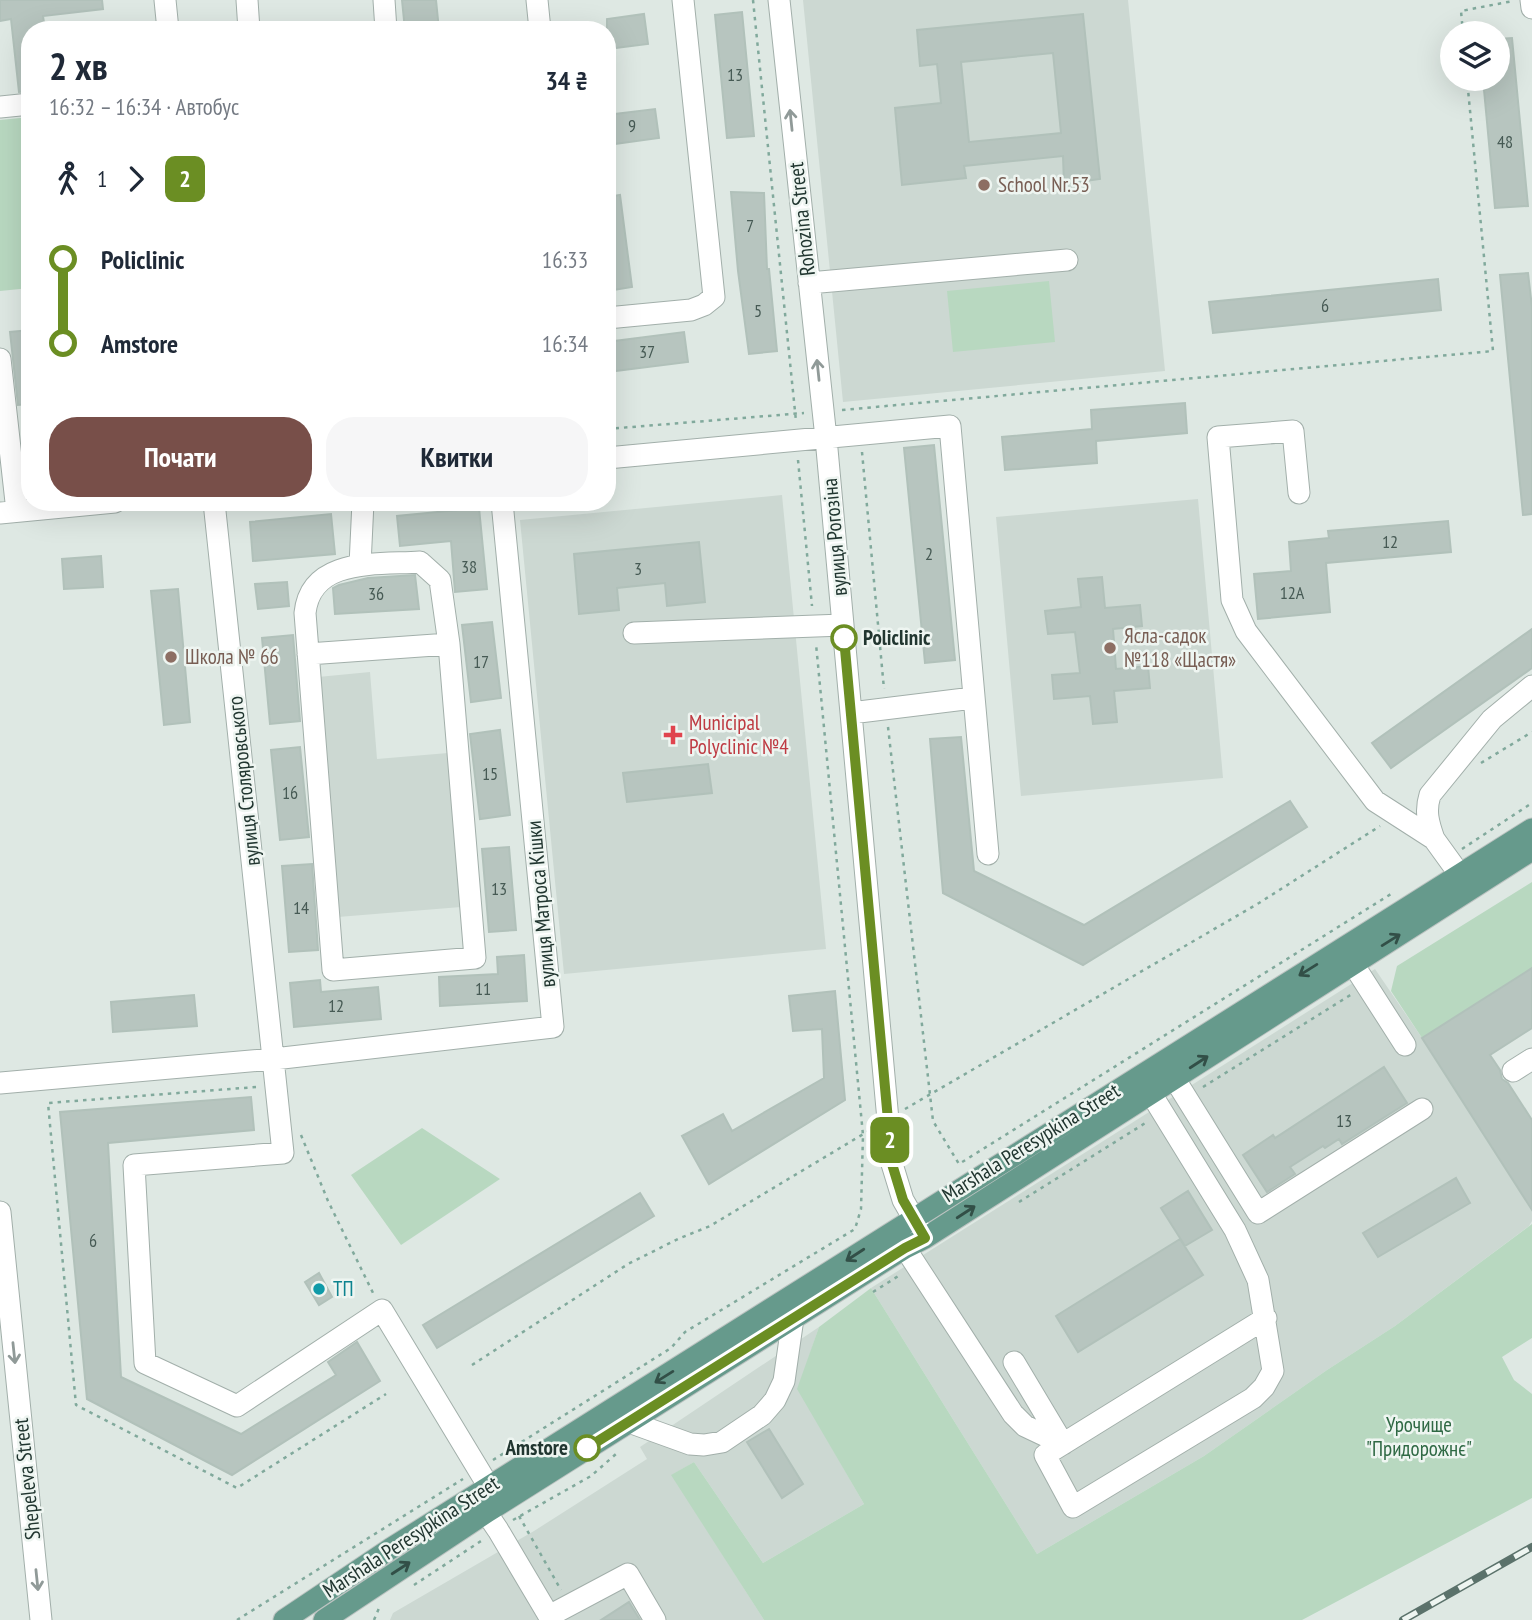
<!DOCTYPE html>
<html lang="uk">
<head>
<meta charset="utf-8">
<style>
  body { margin:0; font-family:"PT Sans Narrow",sans-serif; background:#f6f6f7; color:#1f2937; height:100vh; display:flex; flex-direction:column; font-size:26px; white-space:nowrap }
  * { box-sizing:border-box; margin:0 }
  p { font-size:23px; color:#747a83 }
  .icon { flex:none; width:38px; height:38px; fill:none; stroke:currentColor; stroke-width:2; stroke-linecap:round; stroke-linejoin:round }
  .map { position:relative; flex:1; overflow:hidden }
  .sheet { position:absolute; left:21px; top:21px; width:595px; height:490px; display:flex; flex-direction:column; background:#fff; border-radius:28px; box-shadow:0 7px 28px #0002 }
  .sheet>* { flex:none }
  .badge { padding:0 14px; border-radius:10px; font-size:24px; line-height:46px }
  .buttons { position:absolute; left:1440px; top:21px; display:grid; gap:14px }
  .buttons a { display:grid; place-items:center; width:70px; height:70px; border-radius:50%; background:#fff; box-shadow:0 7px 28px #0002; font-size:35px }
  .map>.badge { position:absolute; translate:-50% -50%; box-shadow:0 0 0 4px #fff }
  .legs { display:flex; align-items:center; gap:10px; height:77px; padding:0 28px; font-size:23px }
  .legs p { margin-inline-start:auto }
  .head { display:flex; align-items:center; justify-content:space-between; height:119px; padding:0 28px }
  h1 { font-size:38px; font-weight:600; line-height:52px }
  .button { display:flex; gap:14px; margin-top:auto; padding:14px 28px }
  .button a { flex:1; height:80px; border-radius:28px; background:#784f49; color:#fff; font-size:28px; font-weight:600; line-height:80px; text-align:center }
  .button a+a { background:#f6f6f7; color:#1f2937 }
  ul { padding:0 28px; list-style:none }
  li { display:flex; align-items:center; gap:24px; height:84px; font-size:26px }
  li i { display:grid; place-items:center; width:10px; height:100%; margin:0 9px; background:currentColor }
  li i::after { content:''; width:18px; height:18px; margin:-9px; border:5px solid; border-radius:50%; background:#fff }
  li p { margin-inline-start:auto }
  li:first-child i { background:linear-gradient(#0000 50%,currentColor 0) }
  li:last-child i { background:linear-gradient(currentColor 50%,#0000 0) }
  .map>svg:first-child { display:block }
  .built { fill:#ccd8d2 }
  .green { fill:#b8d8c0 }
  .building { fill:#b7c5bf; stroke:#b1c1ba; stroke-width:2; fill-rule:evenodd }
  .lines { fill:none; stroke-linecap:round; stroke-linejoin:round }
  .minor-casing { stroke:#a2afaa; stroke-width:23 }
  .major-casing { stroke:#bcc3c1; stroke-width:23 }
  .path { stroke:#81a99c; stroke-width:2.5; stroke-dasharray:3.5 5; stroke-linecap:butt }
  .minor { stroke:#fff; stroke-width:21 }
  .major { stroke:#669a8c; stroke-width:21 }
  .rail-casing { stroke:#5b726b; stroke-width:8 }
  .rail { stroke:#eef5f1; stroke-width:5; stroke-dasharray:16; stroke-linecap:butt }
  .oneway { stroke:#909a98 }
  .oneway2 { stroke:#324f47 }
  .line-1-casing { stroke:#fff; stroke-width:16 }
  .line-1 { stroke:#6b8e23; stroke-width:10 }
  .education-dot { fill:#8d6e63; stroke:#eef5f1; stroke-width:2.5 }
  .stop-1-dot { fill:#fff; stroke:#6b8e23; stroke-width:3.5 }
  .health-dot { fill:#e0444e; stroke:#eef5f1; stroke-width:2.5 }
  .culture-dot { fill:#0f9aa8; stroke:#eef5f1; stroke-width:2.5 }
  .labels { text-anchor:middle; stroke-width:5; stroke-linejoin:round; paint-order:stroke }
  .number-label { font-size:18px; fill:#465a54 }
  .education-label { font-size:21px; fill:#785e54; stroke:#eef5f1; text-anchor:start }
  .street-label { font-size:21px; fill:#213630; stroke:#eef5f1 }
  .stop-label { font-size:21px; font-weight:bold; fill:#213630; stroke:#eef5f1; text-anchor:start }
  .health-label { font-size:21px; fill:#be3a42; stroke:#eef5f1; text-anchor:start }
  .culture-label { font-size:21px; fill:#0d838f; stroke:#eef5f1; text-anchor:start }
  .park-label { font-size:21px; fill:#2f6944; stroke:#eef5f1 }
</style>
</head>
<body>
<div class="map">
<svg width="1532" height="1620" viewBox="0 0 1532 1620">
  <rect width="100%" height="100%" fill="#dee8e3"/>
  <path class="built" d="M803,0h325l37,371 -322,31z
    M782,495l44,454 -262,25 -44,-454z
    M1198,499l25,279 -202,18 -25,-279z
    M370,672l7,87 71,-6 13,154 -123,10 -20,-240z
    M1375,969l47,69 110,172v11l-3,5 -134,100 -68,44 -123,86 -167,98 -166,-266z
    M819,1327l-21,62 66,115 -101,59 -69,-101 -22,13 92,145h-374l3,-7 141,-82 113,-72 -7,-12z"/>
  <path class="green" d="M30,117v171l-30,3v-171z
    M1049,281l6,61 -102,10 -6,-61z
    M1532,882v86l-110,70 -31,-47 6,-25z
    M422,1128l78,51 -99,66 -50,-70z
    M1532,1224v114l-30,19 12,23 18,14v104l-230,122h-538l-93,-145 23,-13 69,101 101,-59 -67,-115 22,-62 52,-39 166,266 167,-98 123,-86 68,-44z"/>
  <path class="building" d="M0,0h102l1,9 -60,7 2,14h-15v61l-11,1 -8,-73 -11,2z
    M402,0h34l3,30h-34z
    M742,12l12,124 -27,2 -12,-123z
    M644,14l4,30 -41,5v-30z
    M1083,14l17,165 -36,5 -1,-28 -99,10 2,12 -64,7 -7,-77 46,-5 -4,-39 -17,2 -3,-36zM1053,53l8,80 -92,9 -8,-80z
    M1512,38l16,168 -33,2 -12,-129h15v-40z
    M655,109l4,29 -52,7v-30z
    M731,192l33,1 3,76h2l8,82 -28,3 -11,-83z
    M620,195l12,92 -25,4v-94z
    M1528,273l4,34v207l-9,1 -23,-240z
    M1438,279l3,31 -228,23 -4,-31z
    M30,330v74l-12,1 -8,-73z
    M684,332l4,30 -81,10v-30z
    M1185,403l2,30 -91,8 1,22 -92,7 -3,-33 90,-8 -1,-19z
    M934,445l21,215 -30,3 -21,-215z
    M479,508l8,81 -32,3 -4,-51 -51,5 -3,-30z
    M331,514l4,40 -82,7 -3,-39z
    M1448,521l3,31 -125,11 4,49 -72,7 -4,-45 37,-3 -2,-29 40,-4 -1,-7z
    M699,542l6,60 -38,4 -2,-23 -48,5 2,22 -40,4 -5,-60z
    M101,556l2,31 -39,2 -2,-30z
    M415,575l4,34 -84,5 -2,-26 6,-3 29,-7z
    M1102,577l3,31 35,-3 2,21 -29,3 3,40 32,-3 2,22 -36,3 3,31 -24,2 -3,-28 -36,3 -2,-24 28,-2 -5,-41 -27,2 -3,-23 36,-4 -3,-28z
    M287,582l2,24 -31,3 -3,-25z
    M178,589l12,133 -26,3 -13,-134z
    M492,622l9,76 -30,4 -9,-77z
    M1532,629v39l-141,100 -19,-25z
    M293,635l7,86 -30,3 -8,-86z
    M500,730l10,85 -30,4 -10,-85z
    M961,737l13,134 110,54 206,-124 17,26 -224,138 -140,-72 -13,-154z
    M300,747l9,90 -29,3 -9,-90z
    M708,764l4,29 -85,9 -4,-29z
    M509,847l7,83 -27,2 -7,-83z
    M312,864l6,86 -29,2 -7,-86z
    M524,955l3,46 -87,5 -1,-29 59,-3 -1,-17z
    M1532,968v60l-42,27 10,15 2,9 6,4 24,37v90l-110,-172z
    M320,980l1,12 57,-5 3,32 -87,8 -4,-44z
    M835,991l10,109 -136,84 -27,-48 41,-22 9,17 92,-53 -2,-49 -29,2 -4,-35z
    M194,995l3,31 -84,6 -2,-30z
    M1384,1067l23,36 -65,41 -3,-5 -14,9 -2,-2 -33,21 5,7 -28,18 -24,-37 30,-20 2,3z
    M251,1097l3,33 -146,13 13,234 120,57 95,-59 -8,-13 29,-20 23,39 -148,94 -145,-76 -27,-287z
    M1456,1178l14,25 -92,54 -15,-24z
    M1188,1191l24,39 -27,16 -24,-38z
    M640,1193l14,23 -217,132 -14,-23z
    M1180,1239l23,36 -125,77 -22,-36z
    M319,1273l13,24 -13,8 -14,-23z
    M769,1429l34,55 -21,14 -35,-56z
    M629,1602l11,18h-39z"/>
  <g class="lines">
    <g class="minor-casing">
      <path id="minor" d="M165,0l3,30
        M247,0l2,30
        M384,0l2,30
        M537,0l3,30
        M779,0l47,438 66,726 11,36 19,33
        M1531,0l1,8
        M0,107l30,-3
        M809,283l258,-23
        M607,318l84,-8 13,-5 10,-8 -31,-297
        M0,359l17,152
        M607,458l343,-32 38,428
        M1299,493l-6,-62 -75,6 14,163 14,31 129,170 59,38 26,36
        M214,502l69,651 -149,12 11,198 92,43 145,-96 107,177
        M0,513l115,-11
        M420,562l20,18 9,64 26,314 -142,12 -28,-357c6,-56 72,-48 115,-51z
        M360,565l3,-63
        M634,633l209,-8
        M308,654l141,-10
        M851,713l122,-15
        M1434,839c-6,-17 -9,-28 -4,-44l62,-76 40,-33
        M1353,964l52,81
        M1166,1065l92,148 164,-104
        M1513,1071l19,-12
        M1142,1079l93,151 23,50 15,91 -9,16 -11,11 -180,109 -28,-52 221,-137
        M0,1083l274,-24 279,-32 -51,-525
        M0,1212l41,408
        M905,1248l108,166 12,12 38,18
        M1014,1362l49,82
        M629,1422l61,22 14,1 18,-3 40,-27 13,-15 9,-19 9,-63
        M477,1499l21,31 51,86 79,-42 27,46"/>
    </g>
    <g class="major-casing">
      <path id="major" d="M284,1620l106,-71 1142,-720
        M324,1620l163,-108 418,-264 20,-10 607,-388"/>
    </g>
    <path class="path" d="M753,0l43,421
      M1463,33l-2,-22 52,-10
      M842,410l651,-59 -26,-272
      M607,429l197,-16
      M862,452l22,237
      M798,460l14,146
      M864,642l14,3
      M888,727l45,394 26,43 432,-270
      M1481,763l51,-31
      M1462,849l70,-46
      M256,1087l-208,16 28,302 161,83 149,-94
      M1203,1087l149,-93
      M905,1109l354,-206 121,-77
      M301,1135l27,66 46,94
      M1019,1202l128,-80
      M873,1292l27,-17
      M472,1365l156,-101 50,-25 32,-13 160,-96
      M493,1460l178,-112 14,-16 170,-103 6,-20 2,-74 -47,-491
      M519,1516l42,74
      M513,1520l78,-44 25,-22
      M414,1585l67,-44
      M237,1620l226,-141
      M374,1620l5,-12"/>
    <use href="#minor" class="minor"/>
    <use href="#major" class="major"/>
    <g class="rail-casing">
      <path id="rail" d="M1403,1620l129,-73"/>
    </g>
    <use href="#rail" class="rail"/>
  </g>
  <defs><path id="oneway-shaft" d="M-6 0H5M1.5-3L5.5 0L1.5 3" fill="none" stroke-width="1.6" stroke-linecap="round" stroke-linejoin="round" transform="scale(1.75)"/></defs>
  <g class="oneway">
    <use href="#oneway-shaft" transform="translate(791 120) rotate(-96)"/>
    <use href="#oneway-shaft" transform="translate(818 370) rotate(-96)"/>
    <use href="#oneway-shaft" transform="translate(14 1353) rotate(84)"/>
    <use href="#oneway-shaft" transform="translate(37 1580) rotate(84)"/>
  </g>
  <g class="oneway2">
    <use href="#oneway-shaft" transform="translate(1391 940) rotate(-32)"/>
    <use href="#oneway-shaft" transform="translate(1308 970) rotate(148)"/>
    <use href="#oneway-shaft" transform="translate(1199 1062) rotate(-33)"/>
    <use href="#oneway-shaft" transform="translate(966 1212) rotate(-33)"/>
    <use href="#oneway-shaft" transform="translate(855 1255) rotate(147)"/>
    <use href="#oneway-shaft" transform="translate(664 1377) rotate(148)"/>
    <use href="#oneway-shaft" transform="translate(401 1568) rotate(-33)"/>
  </g>
  <g class="lines">
    <g class="line-1-casing">
      <path id="line-1" d="M587,1448l318,-200 20,-10 -22,-38 -11,-36 -48,-526"/>
    </g>
    <use href="#line-1" class="line-1"/>
  </g>
  <g class="education-dot">
    <circle cx="984" cy="185" r="7"/>
    <circle cx="1110" cy="648" r="7"/>
    <circle cx="171" cy="657" r="7"/>
  </g>
  <g class="stop-1-dot">
    <circle cx="844" cy="638" r="12"/>
    <circle cx="587" cy="1448" r="12"/>
  </g>
  <path class="health-dot" d="M669.5 724.5h7v7h7v7h-7v7h-7v-7h-7v-7h7z"/>
  <circle class="culture-dot" cx="319" cy="1289" r="7"/>
  <g class="labels">
    <g class="number-label">
      <text x="735" y="81">13</text>
      <text x="632" y="132">9</text>
      <text x="1505" y="148">48</text>
      <text x="750" y="232">7</text>
      <text x="1325" y="312">6</text>
      <text x="758" y="317">5</text>
      <text x="647" y="358">37</text>
      <text x="1390" y="548">12</text>
      <text x="929" y="560">2</text>
      <text x="469" y="573">38</text>
      <text x="638" y="575">3</text>
      <text x="1292" y="599">12А</text>
      <text x="376" y="600">36</text>
      <text x="481" y="668">17</text>
      <text x="490" y="780">15</text>
      <text x="290" y="799">16</text>
      <text x="499" y="895">13</text>
      <text x="301" y="914">14</text>
      <text x="483" y="995">11</text>
      <text x="336" y="1012">12</text>
      <text x="1344" y="1127">13</text>
      <text x="93" y="1247">6</text>
    </g>
    <g class="education-label">
      <text x="998" y="192">School Nr.53</text>
      <text x="1124" y="643">Ясла-садок<tspan x="1124" dy="24">№118 «Щастя»</tspan></text>
      <text x="185" y="664">Школа № 66</text>
    </g>
    <g class="street-label">
      <text transform="translate(802 219) rotate(-96)" y="7">Rohozina Street</text>
      <text transform="translate(835 537) rotate(-95)" y="7">вулиця Рогозіна</text>
      <text transform="translate(244 781) rotate(-96)" y="7">вулиця Столяровського</text>
      <text transform="translate(541 904) rotate(-95)" y="7">вулиця Матроса Кішки</text>
      <text transform="translate(1031 1143) rotate(-32)" y="7">Marshala Peresypkina Street</text>
      <text transform="translate(27 1479) rotate(-96)" y="7">Shepeleva Street</text>
      <text transform="translate(411 1537) rotate(-33)" y="7">Marshala Peresypkina Street</text>
    </g>
    <g class="stop-label">
      <text x="863" y="645">Policlinic</text>
      <text x="568" y="1455" text-anchor="end">Amstore</text>
    </g>
    <g class="health-label">
      <text x="689" y="730">Municipal<tspan x="689" dy="24">Polyclinic №4</tspan></text>
    </g>
    <g class="culture-label">
      <text x="333" y="1296">ТП</text>
    </g>
    <g class="park-label">
      <text x="1419" y="1432">Урочище<tspan x="1419" dy="24">"Придорожнє"</tspan></text>
    </g>
  </g>
</svg>
<div class="buttons">
<a><svg class="icon" aria-label="layers" viewBox="0 0 24 24"><path d="M12 4l9 5-9 5-9-5zM3 14l9 5 9-5"/></svg></a>
</div>
<b class="badge" style="left:890px;top:1140px;background:#6b8e23;color:#fff">2</b>
<section class="sheet">
<div class="head"><div><h1>2 хв</h1><p>16:32 – 16:34 · Автобус</p></div><b>34 ₴</b></div>
<div class="legs"><svg class="icon" aria-label="walk" viewBox="0 0 24 24"><circle cx="13" cy="4" r="2"/><path d="M13 8l-2 6 4 7M11 14l-3 7M7 12l3-4h3l4 4"/></svg>1<svg class="icon" aria-label="forward" viewBox="0 0 24 24"><path d="M9 5l7 7-7 7"/></svg><b class="badge" style="background:#6b8e23;color:#fff">2</b></div>
<ul>
<li><i style="color:#6b8e23"></i><b>Policlinic</b><p>16:33</p></li>
<li><i style="color:#6b8e23"></i><b>Amstore</b><p>16:34</p></li>
</ul>
<div class="button"><a>Почати</a><a>Квитки</a></div>
</section>
</div>
</body>
</html>
